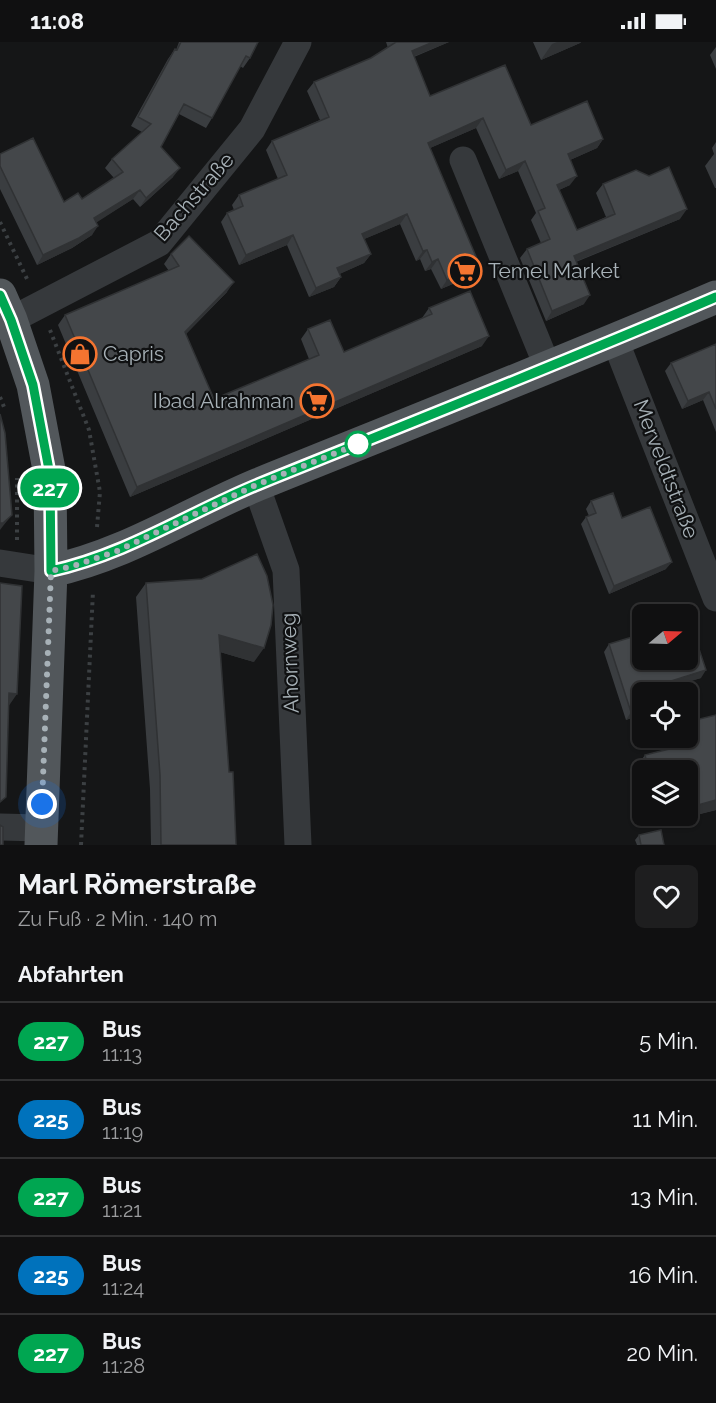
<!DOCTYPE html>
<html lang="de">
<head>
<meta charset="utf-8">
<style>
  body { margin:0; font-family:Raleway,sans-serif; background:#1e1e1f; color:#f1f3f6; height:100vh; display:flex; flex-direction:column; font-size:22px; white-space:nowrap }
  * { box-sizing:border-box; margin:0 }
  p { font-size:20px; color:#9c9d9f }
  .icon { flex:none; width:33px; height:33px; fill:none; stroke:currentColor; stroke-width:2; stroke-linecap:round; stroke-linejoin:round }
  .map { position:relative; height:803px; overflow:hidden }
  .sheet { display:flex; flex-direction:column; background:#101011; flex:1 }
  .sheet>* { flex:none }
  .badge { padding:0 12px; border-radius:20px; font-size:21px; line-height:39px }
  .needle { width:39px; rotate:71deg }
  .buttons { position:absolute; left:632px; top:562px; display:grid; gap:12px }
  .buttons a { display:grid; place-items:center; width:66px; height:66px; border-radius:9px; background:#101011; box-shadow:0 2px 4px #0004,0 0 0 2px #303031; font-size:30px }
  .you { position:absolute; width:30px; height:30px; margin:-15px; border:4px solid #fff; border-radius:50%; background:#1a73e8; box-shadow:0 0 0 9px #1a73e833 }
  .map>.badge { position:absolute; translate:-50% -50%; box-shadow:0 0 0 3px #fff }
  h2 { padding:0 18px; font-size:22px; line-height:54px }
  .round { display:grid; place-items:center; flex:none; width:63px; height:63px; border-radius:9px; background:#1e1e1f }
  .summary { display:flex; align-items:center; justify-content:space-between; height:102px; padding:0 18px }
  h1 { font-size:28px; font-weight:700; line-height:45px }
  ul { padding:0; list-style:none }
  li { display:flex; align-items:center; gap:18px; height:78px; padding:0 18px; border-top:2px solid #303031 }
  li div { flex:1 }
  li b { display:block; font-size:22px }
  li em { font-style:normal }
  li .badge { min-width:66px; font-weight:700; text-align:center }
  .status { display:flex; justify-content:space-between; align-items:center; height:42px; padding:0 30px; background:#101011; direction:ltr }
  .status svg { height:16px; fill:currentColor }
  .map>svg:first-child { display:block }
  .lines { fill:none; stroke-linecap:round; stroke-linejoin:round }
  .path { stroke:#3c4043; stroke-width:4; stroke-dasharray:3 4.5; stroke-linecap:butt }
  .minor { stroke:#36393c; stroke-width:27 }
  .major { stroke:#52575b; stroke-width:33 }
  .wall { fill:#3a3d40 }
  .shaded-wall { fill:#303234 }
  .building { fill:#44474a; stroke:#303234; stroke-width:1.5 }
  .line-casing { stroke:#fff; stroke-width:14 }
  .line { stroke:#00a651; stroke-width:9 }
  .walk { stroke:#a7b1b7; stroke-width:6; stroke-dasharray:0 10.8 }
  .stop-dot { fill:#fff; stroke:#00a651; stroke-width:3 }
  .labels { text-anchor:middle; stroke-width:4.5; stroke-linejoin:round; paint-order:stroke }
  .street-label { font-size:21px; fill:#a7b1b7; stroke:#101112 }
  .poi-label { font-size:21px; fill:#a7b1b7; stroke:#101112; text-anchor:start }
</style>
</head>
<body>
<div class="status"><b>11:08</b><svg viewBox="0 0 49 12"><path d="M0 12V9h3v3zM5 12V6h3v6zM10 12V3h3v9zM15 12V0h3v12zM26 1h20v11H26zM47 4h2v5h-2z"/></svg></div>
<div class="map">
<svg width="716" height="803" viewBox="0 0 716 803">
  <rect width="100%" height="100%" fill="#151617"/>
  <g class="lines">
    <path class="path" d="M0,180l27,57
      M50,288l39,100 11,62 -3,35
      M0,355l4,10
      M17,498v-62
      M81,803l12,-254"/>
    <path class="minor" d="M463,118l85,208
      M11,278l148,-77 93,-114 46,-87
      M615,298l101,258
      M256,443l30,85 12,275
      M0,521l51,8
      M0,785l41,1"/>
    <path class="major" d="M0,253l11,25 22,65 17,90 1,96 -10,274
      M51,529c75,-16 138,-58 208,-87 153,-62 306,-122 457,-187"/>
  </g>
  <path class="wall" d="M179,0h79l-8,16 -7,10 -3,-2 -28,52 -6,10 -27,-14 -18,33 12,30 -33,30 -7,-8 -37,23 -4,13 -20,13 -35,17 -37,-76v-35l64,48 18,-3 32,-21 -9,-10 7,-9 30,-27 -11,-6 37,-67 7,-10 1,1z
    M386,0h63l-35,15 16,39 101,29 72,14 -6,9 -27,12v25l-11,5 18,40 29,-13 -10,-24 7,-9 77,35 -104,43 8,42 -38,17 -26,-63 7,-9 14,-6 -10,-23 5,-7 -18,-42 -19,8 -23,-51 -46,20 44,127 -33,14 -10,-20 -6,2 -5,-12 -4,2 -16,-37 -36,15 7,15 -7,9 -25,11 2,3 -7,10 -25,10 -22,-52 -48,20 -18,-43 6,-9 7,-3 -2,-5 7,-10 39,-16 -12,-29 6,-9 48,-21 -13,-29 7,-9 57,-24 17,-10z
    M533,0h48l-1,1 -39,17z
    M716,5v22l-6,-14z
    M716,100v46h-1l-10,-22 9,-12 -2,-6z
    M171,212l56,38 -41,42 28,65 95,-40 -8,-20 7,-10 36,23 78,-34 7,-10 53,38 -352,151 -72,-172 7,-10 104,-44 -5,-7z
    M716,302v88l-13,-32 -21,9 -17,-38 6,-8z
    M591,459l31,17 44,51 -57,25 -28,-70 5,-7 3,-1 -3,-7z
    M146,541l108,79 -34,-10 9,120 7,73h-85l-1,-56 -14,-192z
    M642,580v10l-2,-7z
    M609,602l92,34 -59,15v21l-16,6 -22,-68z
    M716,673v95l-64,16 -3,-10h38v-45h-45v16l-5,-21 8,-11 26,-7 4,-5 -2,-5h14z
    M639,793l25,10h-27l-2,-5z"/>
  <path class="shaded-wall" d="M433,0h16l-44,18 7,-9z
    M557,0h24l-1,1 -39,17 11,-16z
    M483,76l-7,10 -55,24 7,-9z
    M603,97l-6,9 -36,16 7,-10z
    M525,119l-7,10 -19,8 7,-9z
    M180,126l-7,9 -33,30 6,-9z
    M577,134l-7,9 -20,9 7,-9z
    M140,148l-7,9 -45,29 6,-10z
    M687,167l-7,10 -113,46 7,-9z
    M407,172l-7,10 -45,19 7,-9z
    M98,184l-6,9 -20,13 -35,17 6,-10z
    M293,193l-6,10 -48,20 7,-10z
    M427,208l-7,9 -4,2 7,-10z
    M371,212l-7,9 -33,15 6,-10z
    M438,217l-7,10 -6,2 7,-9z
    M480,224l-6,9 -33,14 6,-9z
    M341,235l-7,10 -25,10 7,-9z
    M234,240l-7,10 -49,50 7,-10z
    M590,253l-6,9 -38,17 6,-10z
    M489,294l-7,10 -352,151 7,-10z
    M709,350l-6,8 -21,9 6,-8z
    M12,473l-9,11 -3,4v-7z
    M672,520l-6,7 -57,25 5,-8z
    M219,593l45,13 -10,14 -44,-13z
    M706,628l-5,8 -47,15h-8l3,-5z
    M9,651l8,1 -9,13z
    M642,666v6l-16,6 5,-8z
    M716,758v10l-64,16 7,-10h28v-8z"/>
  <path class="building" d="M181,0h77l-8,16 -4,-2 -34,62 -28,-14 -23,43 19,21 -34,30 -6,-8 -46,28 4,8 -19,12 -36,17 -43,-89v-12l33,-16 31,64 14,-9 4,6 41,-27 -11,-13 39,-35 -13,-7 37,-68 2,1z
    M396,0h37l-21,9 18,45 75,-31 26,60 56,-24 16,38 -35,15 9,22 -20,9 20,45 38,-16 -12,-30 33,-14 13,6 20,-9 18,42 -113,47 16,39 -38,16 -25,-62 23,-10 -12,-28 7,-3 -20,-47 -19,9 -23,-52 -55,25 52,123 -33,14 -9,-21 -6,3 -5,-12 -4,1 -16,-37 -45,20 9,20 -34,14 4,9 -25,11 -23,-53 -47,20 -19,-42 16,-7 -4,-11 48,-20 -15,-34 57,-24 -15,-35 57,-24z
    M189,194l45,46 -49,50 29,67 105,-44 -11,-26 22,-9 14,32 88,-38 -3,-6 41,-17 19,45 -352,151 -72,-172 114,-49 -8,-12z
    M716,302v65l-7,-17 -21,9 -17,-38z
    M0,372l5,19 7,82 -9,8h-3z
    M613,451l9,25 28,-11 22,55 -58,24 -28,-69 10,-4 -5,-12z
    M257,512l10,22 6,29 -2,20 -7,23 -45,-13 10,137h4l3,73h-75l-1,-70 -14,-192 56,-4z
    M0,541l22,3 -5,108 -8,-1 -3,104 -6,5z
    M684,562l22,66 -57,18 2,5h-9v15l-11,4 -22,-68 33,-10v26h45v-45h-35z
    M716,673v85l-29,8v-37h-38l-4,-16 28,-7 6,-10h8v-16z
    M0,783l3,2v18h-3z
    M661,788l3,15h-23l-2,-10z"/>
  <g class="lines">
    <g class="line-casing">
      <path id="line" d="M0,253l11,25 22,65 17,90 1,96c77,-17 137,-58 208,-87 153,-62 306,-122 457,-187"/>
    </g>
    <use href="#line" class="line"/>
    <path class="walk" d="M42,762l9,-233 22,-5 44,-15 139,-66 102,-41"/>
  </g>
  <defs>
    <g id="supermarket-ring" transform="scale(1.725)"><circle r="9.5" fill="#101112" stroke="#f47430" stroke-width="1.5"/><path d="M-6-5.5h2.5l.6 2H6L4.5 2H-2.5L-4.4-4H-6ZM-1.5 3.2a1.3 1.3 0 1 0 .1 0ZM3 3.2a1.3 1.3 0 1 0 .1 0Z" fill="#f47430"/></g>
    <g id="shop-ring" transform="scale(1.725)"><circle r="9.5" fill="#101112" stroke="#f47430" stroke-width="1.5"/><path d="M-5-2.5h2.3a2.7 3.5 0 0 1 5.4 0H5L5.5 6h-11ZM-1.5-2.5h3a1.5 2.3 0 0 0-3 0Z" fill="#f47430"/></g>
  </defs>
  <g fill-rule="evenodd">
    <use href="#supermarket-ring" x="465" y="229"/>
    <use href="#shop-ring" x="80" y="312"/>
    <use href="#supermarket-ring" x="317" y="359"/>
  </g>
  <circle class="stop-dot" cx="358" cy="402" r="12"/>
  <g class="labels">
    <g class="street-label">
      <text transform="translate(194 155) rotate(-49)" y="7">Bachstraße</text>
      <text transform="translate(666 427) rotate(69)" y="7">Merveldtstraße</text>
      <text transform="translate(290 621) rotate(-92)" y="7">Ahornweg</text>
    </g>
    <g class="poi-label">
      <text x="488" y="236">Temel Market</text>
      <text x="103" y="319">Capris</text>
      <text x="294" y="366" text-anchor="end">Ibad Alrahman</text>
    </g>
  </g>
</svg>
<div class="buttons">
<a><svg class="needle" viewBox="-14 -14 28 28"><path d="M0-13l5 13h-10z" fill="#e53935"/><path d="M0 13l5-13h-10z" fill="#9c9d9f"/></svg></a>
<a><svg class="icon" aria-label="locate" viewBox="0 0 24 24"><circle cx="12" cy="12" r="6"/><path d="M12 2v4M12 18v4M2 12h4M18 12h4"/></svg></a>
<a><svg class="icon" aria-label="layers" viewBox="0 0 24 24"><path d="M12 4l9 5-9 5-9-5zM3 14l9 5 9-5"/></svg></a>
</div>
<div class="you" style="left:42px;top:762px"></div>
<b class="badge" style="left:50px;top:446px;background:#00a651;color:#fff">227</b>
</div>
<section class="sheet">
<div class="summary"><div><h1>Marl Römerstraße</h1><p>Zu Fuß · 2 Min. · 140 m</p></div><a class="round"><svg class="icon" aria-label="heart" viewBox="0 0 24 24"><path d="M12 20l-8-8c-3-5 5-10 8-4 3-6 11-1 8 4z"/></svg></a></div>
<h2>Abfahrten</h2>
<ul>
<li><span class="badge" style="background:#00a651;color:#fff">227</span><div><b>Bus</b><p>11:13</p></div><em>5 Min.</em></li>
<li><span class="badge" style="background:#0072bc;color:#fff">225</span><div><b>Bus</b><p>11:19</p></div><em>11 Min.</em></li>
<li><span class="badge" style="background:#00a651;color:#fff">227</span><div><b>Bus</b><p>11:21</p></div><em>13 Min.</em></li>
<li><span class="badge" style="background:#0072bc;color:#fff">225</span><div><b>Bus</b><p>11:24</p></div><em>16 Min.</em></li>
<li><span class="badge" style="background:#00a651;color:#fff">227</span><div><b>Bus</b><p>11:28</p></div><em>20 Min.</em></li>
</ul>
</section>
</body>
</html>
